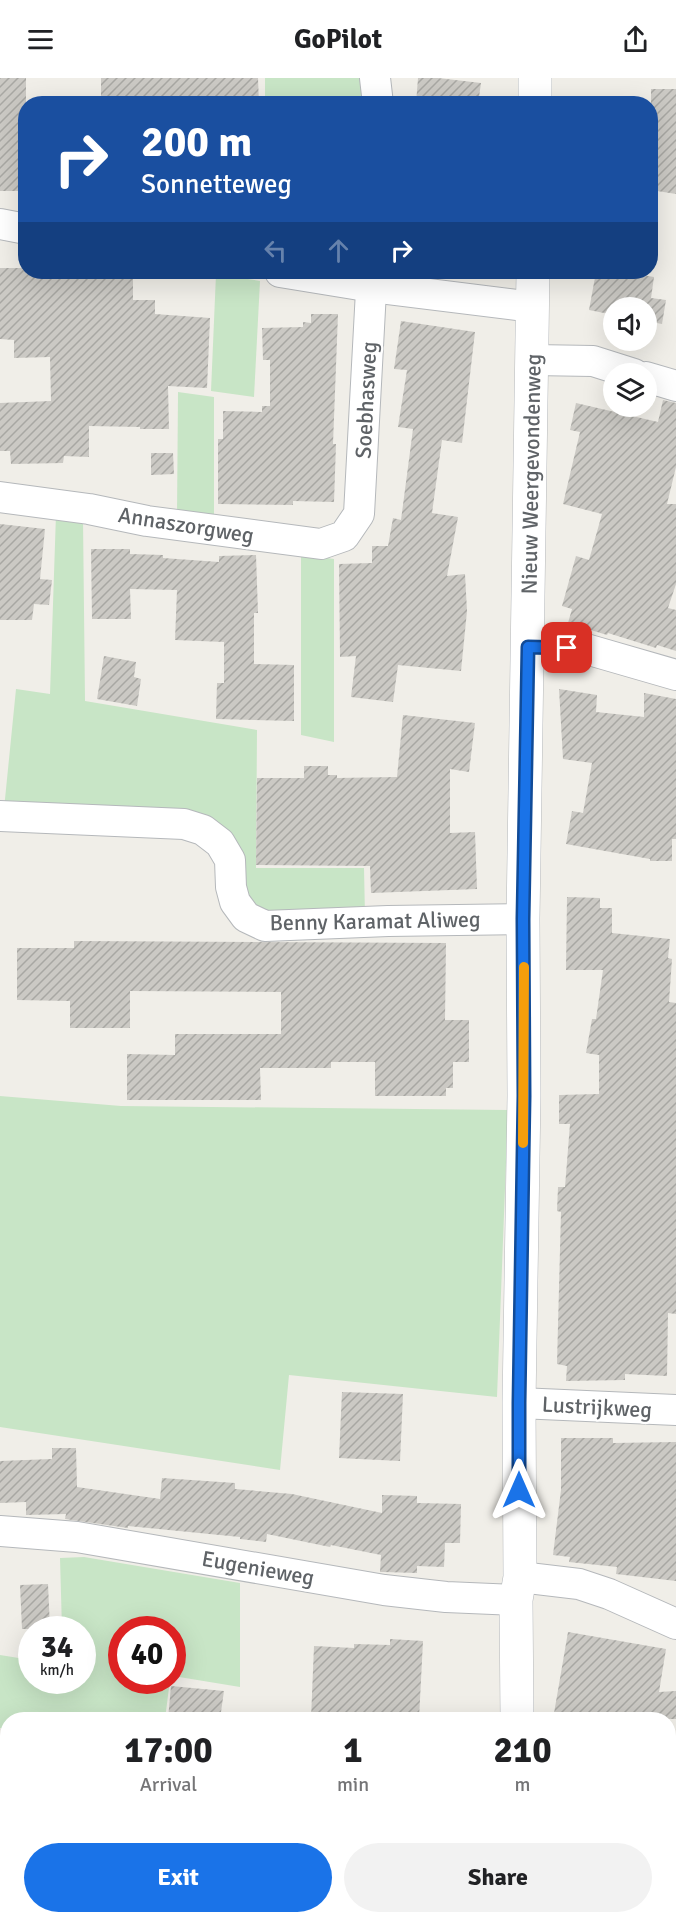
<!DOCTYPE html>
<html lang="en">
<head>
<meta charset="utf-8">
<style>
	:root { --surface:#fff; --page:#f2f2f2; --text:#202124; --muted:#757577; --accent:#1a73e8 }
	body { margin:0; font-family:Signika,sans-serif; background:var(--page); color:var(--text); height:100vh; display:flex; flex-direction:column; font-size:22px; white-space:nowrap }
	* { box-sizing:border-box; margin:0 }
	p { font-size:20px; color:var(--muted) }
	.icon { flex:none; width:33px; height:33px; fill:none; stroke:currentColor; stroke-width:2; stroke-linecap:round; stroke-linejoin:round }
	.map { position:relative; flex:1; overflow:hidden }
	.side { position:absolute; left:0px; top:1634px; width:676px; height:212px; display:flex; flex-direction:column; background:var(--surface); border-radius:24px 24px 0 0; box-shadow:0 6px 24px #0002 }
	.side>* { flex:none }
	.banner { position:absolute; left:18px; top:18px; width:640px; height:183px; border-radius:24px; box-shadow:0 6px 24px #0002; background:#1a4fa0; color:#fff; overflow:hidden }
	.buttons { position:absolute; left:603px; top:219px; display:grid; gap:12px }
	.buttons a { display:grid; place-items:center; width:54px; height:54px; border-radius:50%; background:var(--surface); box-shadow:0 6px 24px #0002; font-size:30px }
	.speed { position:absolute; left:18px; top:1538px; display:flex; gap:12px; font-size:30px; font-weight:700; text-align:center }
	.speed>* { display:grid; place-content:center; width:78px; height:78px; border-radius:50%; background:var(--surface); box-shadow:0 6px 24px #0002; line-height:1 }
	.speed small { font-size:15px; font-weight:400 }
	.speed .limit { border:9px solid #d22; background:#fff; color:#111 }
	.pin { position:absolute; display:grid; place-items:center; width:51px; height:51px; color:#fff; margin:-26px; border-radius:12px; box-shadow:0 3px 9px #0006 }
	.me { position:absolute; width:66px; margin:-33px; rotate:0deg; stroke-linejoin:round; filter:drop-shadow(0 0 4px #0008) }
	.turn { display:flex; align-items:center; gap:21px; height:126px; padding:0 24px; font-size:27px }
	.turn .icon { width:78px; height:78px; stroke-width:2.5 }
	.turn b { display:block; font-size:42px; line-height:51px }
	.lanes { display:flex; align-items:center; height:57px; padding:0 24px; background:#0003; justify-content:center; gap:30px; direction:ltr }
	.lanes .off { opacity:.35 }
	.eta { display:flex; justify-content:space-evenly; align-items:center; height:102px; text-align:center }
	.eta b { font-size:36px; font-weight:700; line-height:42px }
	.cta { display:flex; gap:12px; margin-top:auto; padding:12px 24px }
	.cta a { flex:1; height:69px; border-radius:36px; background:var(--accent); color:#fff; font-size:24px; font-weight:700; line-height:69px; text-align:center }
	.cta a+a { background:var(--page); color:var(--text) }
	header { display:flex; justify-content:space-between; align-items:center; height:78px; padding:0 24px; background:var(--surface); font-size:27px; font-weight:700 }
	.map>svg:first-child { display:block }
	.green { fill:#c8e5c6 }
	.building { fill:url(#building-hatch) }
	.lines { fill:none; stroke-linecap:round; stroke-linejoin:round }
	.minor-casing { stroke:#b5b8bb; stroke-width:32 }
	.tertiary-casing { stroke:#b5b8bb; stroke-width:34 }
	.minor { stroke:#fff; stroke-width:30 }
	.tertiary { stroke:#fff; stroke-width:33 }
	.route-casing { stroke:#114b97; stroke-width:15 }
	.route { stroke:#1a73e8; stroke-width:10 }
	.slow { stroke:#f59e0b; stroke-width:10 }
	.labels { text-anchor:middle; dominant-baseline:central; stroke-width:4.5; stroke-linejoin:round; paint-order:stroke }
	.street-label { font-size:22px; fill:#5f6367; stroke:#fff }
</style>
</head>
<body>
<header><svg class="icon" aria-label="menu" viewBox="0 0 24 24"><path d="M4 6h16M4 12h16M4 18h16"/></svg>GoPilot<svg class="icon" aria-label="share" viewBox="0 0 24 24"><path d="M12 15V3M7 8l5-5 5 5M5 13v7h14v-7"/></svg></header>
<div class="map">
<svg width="676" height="1844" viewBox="0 0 676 1844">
	<defs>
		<pattern id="building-hatch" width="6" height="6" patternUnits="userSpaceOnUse" patternTransform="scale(1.5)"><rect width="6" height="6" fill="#cbc9c4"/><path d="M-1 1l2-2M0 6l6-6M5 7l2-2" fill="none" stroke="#a8a7a3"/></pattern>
	</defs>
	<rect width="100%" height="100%" fill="#f0eee8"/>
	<g class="green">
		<path d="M265,0h101l3,25 -104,1z"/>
		<path d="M216,196l44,7 -6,116 -43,-6z"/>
		<path d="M178,314l36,5v124l-37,-6z"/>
		<path d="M56,436l27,5 2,182 172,29 -1,138h108l1,48 -110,-2 -24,-68 -227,-37 12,-120 34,5z"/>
		<path d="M301,476l33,5v183l-33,-7z"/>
		<path d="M0,1018l121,10 387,4 -11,287 -208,-22 -9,95 -280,-43z"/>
		<path d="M84,1479l156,26v104l-67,-11 -1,-47h-50v51h48l-5,39h-157l-1,10 -7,-1v-73l31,5 1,20h50v-51h-20l-2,-71z"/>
		<path d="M596,1838h50l7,1 -1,5h-57z"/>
	</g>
	<g class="building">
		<rect x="0" y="0" width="26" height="113"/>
		<path d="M101,0h157l1,26h-158z"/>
		<path d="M418,0h20l43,5 -3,21h-62z"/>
		<path d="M651,11h25v105l-25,-4 5,-50h-5z"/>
		<path d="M0,190h26v4h24v2l83,-1v27h22v14l55,4 -3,70 -39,-2 1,43h-29v-2l-51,-1v31l-25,-1 -1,7 -52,1 -1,-13h-10v-48l51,-2 -1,-44 -36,1v-18l-14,-1z"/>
		<path d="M596,194h27l31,5 -3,21 15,2 -4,24 -16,-3v-13h-32v7l-25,-5z"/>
		<path d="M311,236h27l-5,130h3l-2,58 -41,-1v4l-75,-1v-65h5v-28l39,1v-6h8v-46h-7l-1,-32 41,-1v-5l8,1z"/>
		<path d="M401,243l74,11 -13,111 -20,-3 -10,73 26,4 -11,59 18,-2 2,37 -6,60 -63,-6 -5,37 -42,-5 5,-41 -16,1 -1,-93 33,-1v-17h16l5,-28 8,2 12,-91 -15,-2 9,-57 -13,-1z"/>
		<path d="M663,322l13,3v64l-9,37h9v80l-8,24 8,2v41l-19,-6 -1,3 -48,-15 -1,2 -39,-12 4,-14 -10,-3 14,-50 13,4 13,-46 -39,-10 17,-72 -10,-2 6,-27 82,19z"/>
		<path d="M151,375h22l1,21 -23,1z"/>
		<path d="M0,446l45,5 -5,50 12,1 -3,25 -15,-1 -2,16h-32z"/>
		<path d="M91,471h39v5l33,1v3l56,4v-6l37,-1 2,58h-4v51l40,1v56l-78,-2 1,-36h7v-41l-49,-2 2,-50 -47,-1 1,30h-39z"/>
		<path d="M104,578l32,6 -2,15 7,2 -4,27 -40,-7z"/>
		<path d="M559,611l38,6 -1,17 48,5v-24l32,6v140h-4v22h-22v-2l-84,-15 6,-33 11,2 9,-50 -29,-4z"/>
		<path d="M403,637l72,8 -6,49 -19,-3v64l25,-1 2,57 -106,4 -1,-27 -114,-1 1,-87h47v-12h24v9h9v3l60,-1z"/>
		<path d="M567,819l33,1v10h12v25l58,6 -2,19 4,1 -3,43 7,1v311l-8,-1 -1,63 -42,-2v6l-59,1 1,-15 -10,-2 4,-152 -4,-1 1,-24h7l5,-63h-11v-29l40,-1v-39l-13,-2 6,-34h4l7,-49h-37z"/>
		<path d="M74,863l372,2 -1,77h24v42h-16v26h-7v8h-71v-34h-44v6h-71l1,32h-134v-46l48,1v-21h106v-42l-151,-1v37h-60v-27l-53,-1v-52h57z"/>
		<path d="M342,1314l61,2 -3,67 -61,-3z"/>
		<path d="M561,1360h52v5l63,-1v139l-60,-7 1,-7 -48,-5 1,-5 -17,-2 8,-65z"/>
		<path d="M52,1370h24l1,39 83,12 2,-21 73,5v6l57,5 90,19v-18l35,1v7l44,1 -1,39h-15l-1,24 -27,-1v7l-34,-1h-3l1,-17 -50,-10 -1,2 -63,-13 -1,8 -26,-3v-2l-112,-11v2l-63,-9 1,-5 -40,1v-13l-26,1v-42l52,-2z"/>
		<path d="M48,1506l2,45h-28l-2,-44z"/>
		<path d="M568,1554l98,17 -7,43 17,-1v28h-123z"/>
		<path d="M390,1561l33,2 -4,78h-108l3,-73 40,2v-4l36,1z"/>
		<path d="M171,1608l53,5 -4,28h-52z"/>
	</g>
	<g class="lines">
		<defs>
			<g id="minor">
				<path d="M375,0l3,26"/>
				<path d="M0,146l26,5"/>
				<path d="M280,194l92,15 161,20"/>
				<path d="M533,282l60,1 41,13"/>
				<path d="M646,299l30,9"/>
				<path d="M0,419l89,12 58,12 174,23 23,-8 15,-22 13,-242"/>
				<path d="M528,569l58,2 90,26"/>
				<path d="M0,738l184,8 19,6 17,13 10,17 1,27 4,15 11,15 19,9 123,-5 135,-2"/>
				<path d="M519,1325l157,7"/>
				<path d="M0,1453l77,6 307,53 62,7 70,3"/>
				<path d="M520,1499l59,7 30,10 67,30"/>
				<path d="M669,1826l7,2"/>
			</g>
			<g id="tertiary">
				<path d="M535,26v-26"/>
				<path d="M517,1641l-1,-119 4,-23 -1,-174 5,-307 -1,-177 10,-647"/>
				<path d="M517,1844v-6"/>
			</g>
		</defs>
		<use href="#minor" class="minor-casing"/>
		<use href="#tertiary" class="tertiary-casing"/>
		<use href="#minor" class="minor"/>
		<use href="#tertiary" class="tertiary"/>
	</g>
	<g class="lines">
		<defs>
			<path id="route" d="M519,1412v-87l5,-307 -1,-177 5,-272 39,1"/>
		</defs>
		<use href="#route" class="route-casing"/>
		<use href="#route" class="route"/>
		<path class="slow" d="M523,1065l1,-176"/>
	</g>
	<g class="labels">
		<g class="street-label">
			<text transform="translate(366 322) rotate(-87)">Soebhasweg</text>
			<text transform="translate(531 396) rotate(-89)">Nieuw Weergevondenweg</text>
			<text transform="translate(186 447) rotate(9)">Annaszorgweg</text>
			<text transform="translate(375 843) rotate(-1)">Benny Karamat Aliweg</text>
			<text transform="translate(597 1329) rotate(3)">Lustrijkweg</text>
			<text transform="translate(258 1490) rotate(10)">Eugenieweg</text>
		</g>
	</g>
</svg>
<div class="buttons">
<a><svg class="icon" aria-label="sound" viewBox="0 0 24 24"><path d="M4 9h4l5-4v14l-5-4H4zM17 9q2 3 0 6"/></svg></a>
<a><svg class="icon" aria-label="layers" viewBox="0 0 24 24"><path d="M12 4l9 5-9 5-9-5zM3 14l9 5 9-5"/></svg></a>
</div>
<div class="speed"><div>34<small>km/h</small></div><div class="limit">40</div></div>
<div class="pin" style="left:567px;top:570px;background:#d93025"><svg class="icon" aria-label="arrive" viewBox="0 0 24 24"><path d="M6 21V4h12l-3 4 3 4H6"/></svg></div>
<svg class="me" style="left:519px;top:1412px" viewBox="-20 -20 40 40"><path d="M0-17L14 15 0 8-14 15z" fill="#1a73e8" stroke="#fff" stroke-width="4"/></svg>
<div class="banner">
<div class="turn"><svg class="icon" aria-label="right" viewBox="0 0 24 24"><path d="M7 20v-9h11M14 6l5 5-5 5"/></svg><div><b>200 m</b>Sonnetteweg</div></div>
<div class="lanes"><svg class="icon off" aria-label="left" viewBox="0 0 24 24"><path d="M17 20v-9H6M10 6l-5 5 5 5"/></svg><svg class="icon off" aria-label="ahead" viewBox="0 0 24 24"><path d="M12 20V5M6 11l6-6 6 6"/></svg><svg class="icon" aria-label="right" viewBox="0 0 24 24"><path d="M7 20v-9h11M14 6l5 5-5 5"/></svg></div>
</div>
<section class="side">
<div class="eta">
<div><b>17:00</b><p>Arrival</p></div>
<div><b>1</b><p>min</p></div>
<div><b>210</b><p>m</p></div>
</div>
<div class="cta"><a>Exit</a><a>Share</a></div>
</section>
</div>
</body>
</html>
